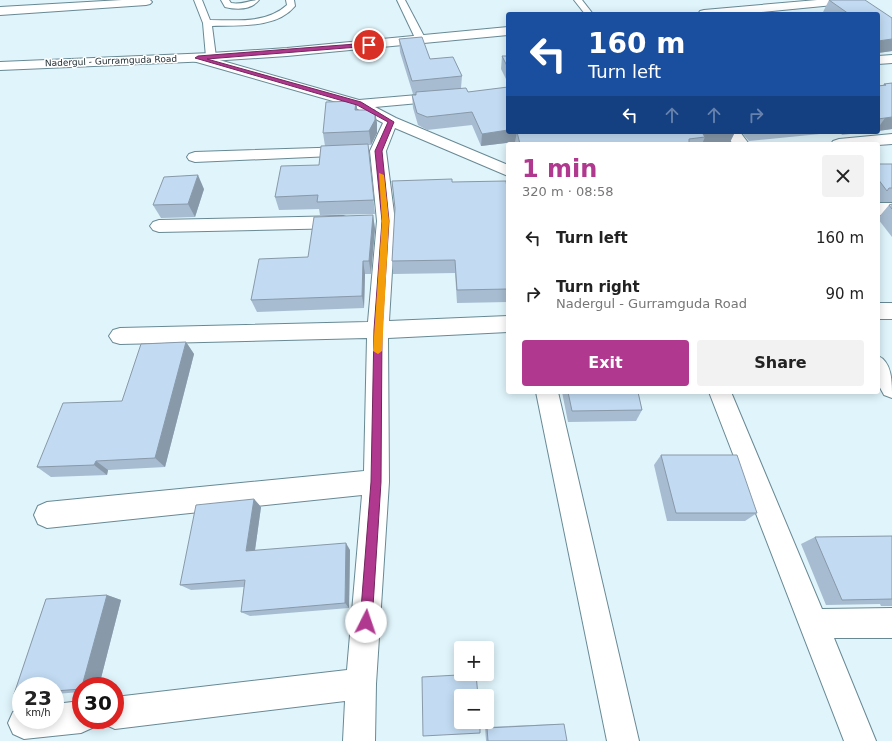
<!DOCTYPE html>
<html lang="en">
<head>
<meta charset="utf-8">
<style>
	:root { --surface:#fff; --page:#f2f2f2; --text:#222; --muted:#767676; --accent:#b0398f }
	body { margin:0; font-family:"DejaVu Sans",sans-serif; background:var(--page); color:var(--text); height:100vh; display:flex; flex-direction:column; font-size:15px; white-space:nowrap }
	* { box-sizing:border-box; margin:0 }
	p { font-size:13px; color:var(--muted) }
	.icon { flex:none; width:22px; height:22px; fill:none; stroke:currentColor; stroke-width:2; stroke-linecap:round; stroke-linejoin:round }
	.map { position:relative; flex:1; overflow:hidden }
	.panel { position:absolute; left:506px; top:142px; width:374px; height:252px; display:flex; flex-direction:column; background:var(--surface); border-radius:4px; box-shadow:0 2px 10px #0003 }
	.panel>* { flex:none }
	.banner { position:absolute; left:506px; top:12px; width:374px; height:122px; border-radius:4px; box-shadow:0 2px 10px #0003; background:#1a4fa0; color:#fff; overflow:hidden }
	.tools { position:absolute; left:454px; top:641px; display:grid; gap:8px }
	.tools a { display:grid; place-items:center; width:40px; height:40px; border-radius:4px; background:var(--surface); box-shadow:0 2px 10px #0003; font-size:20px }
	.speed { position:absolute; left:12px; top:677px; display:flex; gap:8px; font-size:20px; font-weight:700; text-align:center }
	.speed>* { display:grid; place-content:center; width:52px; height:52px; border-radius:50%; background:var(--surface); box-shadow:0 2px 10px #0003; line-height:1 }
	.speed small { font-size:10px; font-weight:400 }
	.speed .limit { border:6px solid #d22; background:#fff; color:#111 }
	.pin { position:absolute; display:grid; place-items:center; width:34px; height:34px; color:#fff; margin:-17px; border:2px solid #fff; border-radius:50%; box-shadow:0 1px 4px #0007 }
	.me { position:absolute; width:44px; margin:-22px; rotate:4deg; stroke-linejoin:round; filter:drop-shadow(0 0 3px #0008) }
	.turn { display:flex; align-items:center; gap:14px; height:84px; padding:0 16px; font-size:18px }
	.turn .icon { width:52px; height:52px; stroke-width:2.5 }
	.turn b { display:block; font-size:28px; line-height:34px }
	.lanes { display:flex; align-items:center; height:38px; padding:0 16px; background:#0003; justify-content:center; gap:20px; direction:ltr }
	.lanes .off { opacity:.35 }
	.round { display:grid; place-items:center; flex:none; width:42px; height:42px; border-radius:4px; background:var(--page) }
	.headline { display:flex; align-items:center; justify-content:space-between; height:68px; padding:0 16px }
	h1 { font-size:24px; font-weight:700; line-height:30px; color:var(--accent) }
	.button { display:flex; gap:8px; margin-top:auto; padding:8px 16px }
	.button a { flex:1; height:46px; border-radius:4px; background:var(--accent); color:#fff; font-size:16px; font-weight:700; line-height:46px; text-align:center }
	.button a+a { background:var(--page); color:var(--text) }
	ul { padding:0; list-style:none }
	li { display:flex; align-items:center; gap:12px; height:56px; padding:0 16px }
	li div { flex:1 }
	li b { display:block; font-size:15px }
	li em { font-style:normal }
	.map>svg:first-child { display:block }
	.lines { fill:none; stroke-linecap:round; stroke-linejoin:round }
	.lane-casing { stroke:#688994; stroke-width:2 }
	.street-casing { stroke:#688994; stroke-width:2 }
	.secondary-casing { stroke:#688994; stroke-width:2 }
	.lane { fill:#fff; fill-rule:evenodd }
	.street { fill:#fff; fill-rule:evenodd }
	.secondary { fill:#fff; fill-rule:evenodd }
	.wall { fill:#a7bcd0 }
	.shaded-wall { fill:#8899a9 }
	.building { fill:#c2dbf2; stroke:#8899a9 }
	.route { fill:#b0398f; stroke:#72255d }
	.slow { fill:#f59e0b }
	.labels { text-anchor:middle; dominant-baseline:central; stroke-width:3; stroke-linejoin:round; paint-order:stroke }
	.far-street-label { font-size:9px; fill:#223035; stroke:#fff }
</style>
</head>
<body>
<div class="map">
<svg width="892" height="741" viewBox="0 0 892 741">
	<rect width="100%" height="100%" fill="#dff4fb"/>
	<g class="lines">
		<defs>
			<g id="lane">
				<path d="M194,0h8l8,20c26,0 56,4 77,-15l-1,-5h8l1,6c-19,23 -56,19 -83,20l4,31 -5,3 -5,-3 -3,-34z"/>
				<path d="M221,0h8l2,3c11,2 18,-3 28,-3 -8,10 -22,10 -34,7z"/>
				<path d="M397,0h8l21,40 -2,2h-6l-2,-2z"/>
				<path d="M574,0h8l11,14h-8z"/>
			</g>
			<g id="street">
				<path d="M122,0h28l2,2 -2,2 -4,1 -146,10v-8z"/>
				<path d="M198,54l161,46 82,-7 5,1 2,3 -2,3 -5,1 -66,6 21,11 112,47v11l-113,-48 -9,23 9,70 -6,100 119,-5v16l-120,6 1,144 -13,202 -1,57h-32l2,-40 -230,28 -11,-5 -2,-4h13v-23l232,-27 15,-175 -315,33 -9,-4 -4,-9 4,-9 9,-4 317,-31 3,-133 -247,6 -7,-2 -4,-6 4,-6 7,-2 248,-6 9,-101 -7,-70 13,-28 -29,-16 -161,-46 -2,-3 2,-3z"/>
				<path d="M892,55v8l-14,1v-8z"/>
				<path d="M724,132h16l9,12h-16z"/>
				<path d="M892,134v10l-14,1 -47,-1 2,-3 6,-2z"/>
				<path d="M349,147l6,2 2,3 -2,3 -160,7 -6,-2 -2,-3 2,-3 6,-2z"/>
				<rect x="878" y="203" width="14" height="12"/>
				<path d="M343,216l6,2 3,4 -3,4 -6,2 -184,4 -6,-2 -3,-4 3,-4 6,-2z"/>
				<rect x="878" y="303" width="14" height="16"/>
				<path d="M878,356c14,6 14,25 14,42l-8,-3 -6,-11z"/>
				<path d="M536,392h22l81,349h-32z"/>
				<path d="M709,392h22l91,217 70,-1v30h-58l42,103h-32z"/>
				<path d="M81,701v19h15l-4,8 -11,5 -57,6 -11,-5 -5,-11 5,-11 8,-4v12h34v-16z"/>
			</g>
			<g id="secondary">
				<path d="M817,0h43l-2,2 -4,1 -112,11h-44l2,-3 4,-1z"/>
				<path d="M508,27v8l-221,21 -76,5 -211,9v-8l211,-9 76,-5z"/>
			</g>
		</defs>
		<use href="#lane" class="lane-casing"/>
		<use href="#street" class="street-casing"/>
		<use href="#secondary" class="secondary-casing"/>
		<use href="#lane" class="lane"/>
		<use href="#street" class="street"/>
		<use href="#secondary" class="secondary"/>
	</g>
	<g class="wall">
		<path d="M829,0l63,18v33l-14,2v-39h-53l-2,-2z"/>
		<path d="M399,39l31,20 32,17 -1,12 7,4 40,40h227l-5,10 -14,2h-200l-1,-2 -34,4 -9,-21 -45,5 -9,-5 -5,-17 -1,-13h4v-1h-3l-13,-42z"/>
		<path d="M502,56h6v27l-7,-14z"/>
		<path d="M892,83v46l-14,2v-45l5,-1 1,-1z"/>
		<path d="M356,101l1,9 20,13v10l-6,12h-3l7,69 -55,1 -1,-6 -40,1 -4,-13 44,-32 6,-19 -2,-13z"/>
		<path d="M741,132h126l-25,3 -2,-3 -91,9z"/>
		<rect x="878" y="164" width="14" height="38"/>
		<path d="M392,181l60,1 56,13v107l-51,1 -2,-30 -62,1 -1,-13 3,-51z"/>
		<path d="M204,189l-9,28 -34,1 -8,-13z"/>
		<path d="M892,204v33l-14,-18v-1l11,-13z"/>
		<path d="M373,215l2,14 -4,45h-6l-1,34 -107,4 -6,-12 57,-43z"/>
		<path d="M186,342l8,12 -29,113 -57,3 -1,5 -56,2 -14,-10 85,-66z"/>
		<path d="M562,392h76l4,18 -6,11 -68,1z"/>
		<path d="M661,455l96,58 -12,8h-78l-13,-56z"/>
		<path d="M254,499l7,8 -6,43h95l-1,58 -99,8 -9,-4 3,-25 -53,3 -11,-5z"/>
		<path d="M892,536v70h-11l-1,-2 -54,1 -25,-61 14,-7z"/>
		<path d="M107,595l14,5 -22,86h-18v6l-26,2v-8h-34v9l-7,-1 32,-95z"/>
		<path d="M559,724l8,17h-81l-1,-14z"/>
	</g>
	<g class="shaded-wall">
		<path d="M892,39v12l-14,2v-12z"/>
		<path d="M356,101l2,13 -3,-4z"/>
		<path d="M375,110l2,13v10l-6,12 -2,-14z"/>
		<path d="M892,117v12l-14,2v-3l7,-10z"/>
		<path d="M508,130v2h9l-2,10 -34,4 1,-12z"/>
		<path d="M716,132h19l-5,10 -14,2h-14l3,-7 -2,-3z"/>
		<path d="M198,175l6,14 -9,28 -7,-13z"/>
		<path d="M373,215l2,14 -4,45 -2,-13z"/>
		<path d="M363,261l2,13 -1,34 -2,-12z"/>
		<path d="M186,342l8,12 -29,113 -10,-9z"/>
		<path d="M96,461l12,9 -1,5 -13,-10z"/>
		<path d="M254,499l7,8 -7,50 -8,-6z"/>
		<path d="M346,543l4,7 -1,58 -4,-5z"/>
		<path d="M107,595l14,5 -22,86h-17z"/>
	</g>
	<g class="building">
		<path d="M829,0h36l27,18v21l-14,2v-27h-29z"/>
		<path d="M422,37l8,22 23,-2 9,19 -50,5 -13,-42z"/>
		<path d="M502,56h6v12z"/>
		<path d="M892,83v34l-14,2v-33l8,-1 -2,-1z"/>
		<path d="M508,87v43l-26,4 -10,-22 -45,5 -10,-4 -5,-18h4v-3l50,-4 2,4z"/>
		<path d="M356,101l-1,9h20v10l-6,11 -46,2 3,-31z"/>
		<path d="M517,132h199l-13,2 2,3 -16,2v5h-169z"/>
		<path d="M368,144l6,56 -57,2 1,-7 -43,2 6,-31 38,-1 2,-19z"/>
		<path d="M878,164h14v24h-3l-2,3 -9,-12z"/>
		<path d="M198,175l-10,29 -35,1 11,-28z"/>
		<path d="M452,179v3l54,-1 2,14v94l-51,1 -2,-30 -63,1 3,-53 -3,-27z"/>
		<path d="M892,204v5l-3,-4z"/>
		<path d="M373,215l-4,46h-6l-1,35 -111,4 8,-41 49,-2 6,-40z"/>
		<path d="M186,342l-31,116 -59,3 -2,4 -57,2 26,-64 59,-2 19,-57z"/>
		<path d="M568,392h70l4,18 -70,1z"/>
		<path d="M661,455h76l20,58h-81z"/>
		<path d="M254,499l-8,52 100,-8 -1,60 -104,9 4,-32 -65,5 16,-80z"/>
		<path d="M892,536v63l-50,1 -27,-63z"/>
		<path d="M107,595l-25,91h-1v3l-26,2v-5h-34v8h-7l32,-95z"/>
		<path d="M476,674l2,22h-17v26h19v11l-57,3 -1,-59z"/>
		<path d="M564,724l3,17h-79l-1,-13z"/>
	</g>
	<path class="route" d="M369,43h2v3l-164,13 154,43 33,20 -12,29 7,70 -7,109 -1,152 -9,140 -2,4 -4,2 -4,-2 -2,-4 11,-140 3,-152 8,-109 -7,-70 13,-29 -31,-17 -162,-47 3,-2z"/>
	<path class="slow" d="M379,173l5,2 5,46 -7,130 -4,3 -5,-3 9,-130z"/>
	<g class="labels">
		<g class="far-street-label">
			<text transform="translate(111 61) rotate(-2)">Nadergul - Gurramguda Road</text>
		</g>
	</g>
</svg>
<div class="tools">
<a>+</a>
<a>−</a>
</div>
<div class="speed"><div>23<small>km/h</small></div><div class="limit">30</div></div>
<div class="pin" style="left:369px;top:45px;background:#d93025"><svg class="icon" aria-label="arrive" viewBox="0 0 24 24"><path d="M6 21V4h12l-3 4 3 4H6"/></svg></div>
<svg class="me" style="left:366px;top:622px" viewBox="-20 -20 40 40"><circle r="19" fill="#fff"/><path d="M0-13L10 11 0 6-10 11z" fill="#b0398f"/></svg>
<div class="banner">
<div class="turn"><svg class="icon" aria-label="left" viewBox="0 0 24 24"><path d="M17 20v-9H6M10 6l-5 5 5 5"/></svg><div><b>160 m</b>Turn left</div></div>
<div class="lanes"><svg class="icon" aria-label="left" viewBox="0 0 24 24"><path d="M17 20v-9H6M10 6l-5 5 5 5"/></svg><svg class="icon off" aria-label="ahead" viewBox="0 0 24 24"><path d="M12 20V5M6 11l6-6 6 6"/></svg><svg class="icon off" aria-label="ahead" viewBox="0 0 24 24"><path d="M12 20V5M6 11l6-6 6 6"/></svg><svg class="icon off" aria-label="right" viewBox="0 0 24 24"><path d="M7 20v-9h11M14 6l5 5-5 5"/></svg></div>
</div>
<section class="panel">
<div class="headline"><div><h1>1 min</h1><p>320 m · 08:58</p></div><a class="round"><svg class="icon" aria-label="close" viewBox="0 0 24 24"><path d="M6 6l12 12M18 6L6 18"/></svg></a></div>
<ul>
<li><svg class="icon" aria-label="left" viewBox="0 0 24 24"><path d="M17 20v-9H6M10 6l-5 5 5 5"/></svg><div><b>Turn left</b></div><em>160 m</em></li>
<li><svg class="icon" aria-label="right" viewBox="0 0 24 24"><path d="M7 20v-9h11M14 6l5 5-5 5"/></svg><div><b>Turn right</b><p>Nadergul - Gurramguda Road</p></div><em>90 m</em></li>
</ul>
<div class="button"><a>Exit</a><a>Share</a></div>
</section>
</div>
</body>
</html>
